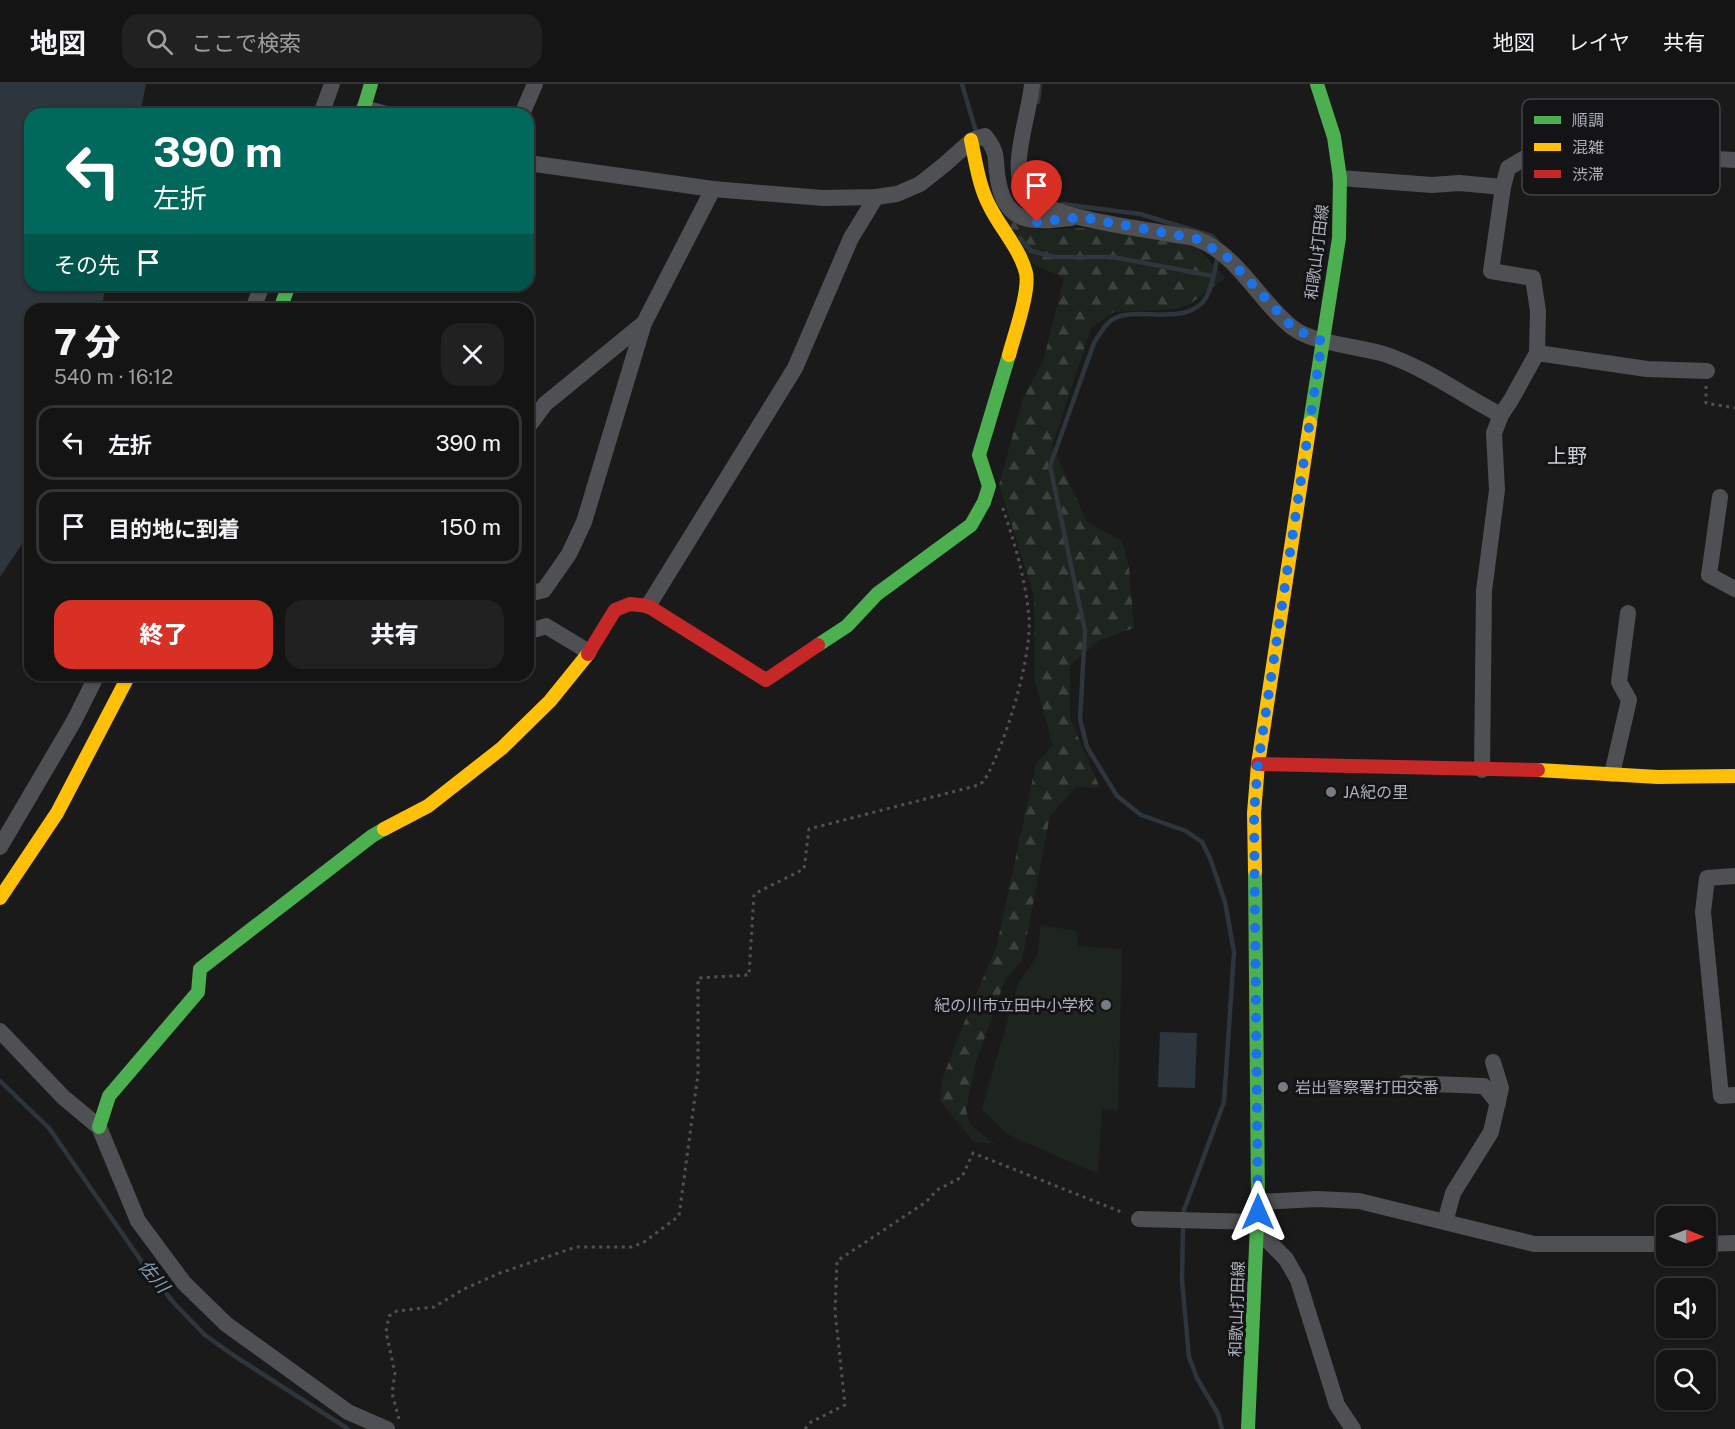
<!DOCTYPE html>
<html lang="ja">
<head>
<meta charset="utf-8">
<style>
	:root { --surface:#141414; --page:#212122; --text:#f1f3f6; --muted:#9d9ea0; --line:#333334; --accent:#d93025 }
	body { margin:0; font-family:"Public Sans","Noto Sans JP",sans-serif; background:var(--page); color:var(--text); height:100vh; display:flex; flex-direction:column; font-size:22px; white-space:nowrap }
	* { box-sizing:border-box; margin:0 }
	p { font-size:20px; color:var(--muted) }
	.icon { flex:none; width:33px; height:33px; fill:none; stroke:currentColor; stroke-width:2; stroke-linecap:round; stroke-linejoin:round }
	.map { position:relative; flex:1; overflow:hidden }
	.details { position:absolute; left:24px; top:219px; width:510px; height:378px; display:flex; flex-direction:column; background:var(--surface); border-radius:18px; box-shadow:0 2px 4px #0004,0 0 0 2px var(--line) }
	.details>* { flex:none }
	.banner { position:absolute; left:24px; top:24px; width:510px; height:183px; border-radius:18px; box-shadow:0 2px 4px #0004,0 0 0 2px var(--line); background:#00695c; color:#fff; overflow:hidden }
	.needle { width:39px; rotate:91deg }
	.buttons { position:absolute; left:1656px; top:1122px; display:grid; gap:12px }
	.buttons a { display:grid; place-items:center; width:60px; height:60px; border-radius:12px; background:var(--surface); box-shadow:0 2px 4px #0004,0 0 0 2px var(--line); font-size:30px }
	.pin { position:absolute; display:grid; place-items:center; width:51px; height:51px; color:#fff; margin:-62px -26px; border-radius:50% 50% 50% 0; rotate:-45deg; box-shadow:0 0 6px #0007 }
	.pin .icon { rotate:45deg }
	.me { position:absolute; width:66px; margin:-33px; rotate:0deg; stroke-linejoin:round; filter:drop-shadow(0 0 4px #0008) }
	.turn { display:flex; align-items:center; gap:21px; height:126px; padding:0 30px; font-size:27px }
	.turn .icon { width:78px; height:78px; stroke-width:2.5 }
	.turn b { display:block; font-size:42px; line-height:51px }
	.then { display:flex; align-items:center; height:57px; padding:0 30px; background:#0003; gap:12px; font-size:22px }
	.round { display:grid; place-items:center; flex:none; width:63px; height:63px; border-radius:18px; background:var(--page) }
	.head { display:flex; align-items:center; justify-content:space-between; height:102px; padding:0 30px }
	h1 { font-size:36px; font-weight:800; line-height:45px }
	.button { display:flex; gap:12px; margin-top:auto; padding:12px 30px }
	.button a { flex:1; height:69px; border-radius:18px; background:var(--accent); color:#fff; font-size:24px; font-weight:800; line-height:69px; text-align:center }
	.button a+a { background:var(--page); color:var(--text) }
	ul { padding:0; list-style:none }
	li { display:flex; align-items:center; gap:18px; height:75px; margin:0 12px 9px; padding:0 18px; border:3px solid var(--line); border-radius:18px }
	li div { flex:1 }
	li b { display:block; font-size:22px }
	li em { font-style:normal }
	header { display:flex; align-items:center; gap:36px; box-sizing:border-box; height:84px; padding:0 30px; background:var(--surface); border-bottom:2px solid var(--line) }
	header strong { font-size:28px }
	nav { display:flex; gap:33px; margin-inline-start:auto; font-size:21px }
	.search { width:420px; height:54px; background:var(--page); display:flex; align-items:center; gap:15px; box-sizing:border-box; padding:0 21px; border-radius:18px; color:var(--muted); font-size:22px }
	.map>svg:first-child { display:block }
	.green { fill:#1e251f }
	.forest { fill:url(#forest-firs) }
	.water { fill:#2d353d }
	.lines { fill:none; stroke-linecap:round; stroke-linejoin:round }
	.stream { stroke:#2d353d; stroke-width:4.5 }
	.path { stroke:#505155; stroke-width:3; stroke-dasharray:3 4.5; stroke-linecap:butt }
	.street { stroke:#4e5054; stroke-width:16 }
	.fast { stroke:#4caf50; stroke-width:14 }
	.slow { stroke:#ffc107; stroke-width:14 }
	.jam { stroke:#c62828; stroke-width:14 }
	.route { stroke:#1a73e8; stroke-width:10; stroke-dasharray:0 18 }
	.poi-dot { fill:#797c83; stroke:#141417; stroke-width:2 }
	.labels { text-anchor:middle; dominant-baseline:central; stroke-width:6; stroke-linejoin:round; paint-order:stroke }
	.street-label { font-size:16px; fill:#acb0bb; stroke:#141417 }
	.poi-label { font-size:16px; fill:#acb0bb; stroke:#141417; text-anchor:start }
	.water-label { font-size:18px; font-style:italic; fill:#839db6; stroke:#141417 }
	.quarter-label { font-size:20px; fill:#cdcfd7; stroke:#141417 }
	.key { fill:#141417; stroke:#424348; stroke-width:1.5 }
	.key-label { font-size:16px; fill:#acb0bb }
</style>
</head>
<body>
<header>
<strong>地図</strong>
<div class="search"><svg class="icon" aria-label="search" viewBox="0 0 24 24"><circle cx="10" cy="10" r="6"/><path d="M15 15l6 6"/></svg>ここで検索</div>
<nav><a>地図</a><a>レイヤ</a><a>共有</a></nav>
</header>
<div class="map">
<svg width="1735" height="1345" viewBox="0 0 1735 1345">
	<defs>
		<pattern id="forest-firs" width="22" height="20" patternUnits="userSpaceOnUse" patternTransform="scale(1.5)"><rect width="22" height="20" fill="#1e251f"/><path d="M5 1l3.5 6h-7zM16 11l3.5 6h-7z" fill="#3c423e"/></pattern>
	</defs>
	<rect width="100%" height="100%" fill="#1a1a1b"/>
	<path class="green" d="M1041,841l35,6 2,15 44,3 -4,161 -16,-1 -4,65 -91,-40 -25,-25 36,-125 19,-28z"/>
	<path class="forest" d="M1000,132l41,14 40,-2 57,5 57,12 30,33 -35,26 -15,5 -61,3 -23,16 -39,118 35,76 35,19 7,27 5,60 -34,12 -30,25v53l30,70 -24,-1 -26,29 -28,144 -17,20 -29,82 -10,48 4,15 24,19 -21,-3 -33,-41 2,-19 14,-39 40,-94 40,-184 17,-19 -18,-63 -1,-87 -35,-110 24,-87 20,-36 21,-84 -33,-15z"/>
	<g class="water">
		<path d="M0,0h146l-6,30h-110v171h76l-5,24h-71v223l-30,45z"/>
		<path d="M1160,948l37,1 -2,55 -37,-1z"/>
	</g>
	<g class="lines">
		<g class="stream">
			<path d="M962,0l15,51"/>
			<path d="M1038,18l2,-18"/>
			<path d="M1062,120l78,10 72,22 6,6"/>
			<path d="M1020,154l11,13 23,6h59l100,19"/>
			<path d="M0,997l49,47 95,137 29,37 32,33 25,18 118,76"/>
			<path d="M1183,1132l1,-6 40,-108 10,-150 -9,-50 -15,-44 -8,-16 -16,-11 -45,-16 -24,-19 -30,-49 -7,-28 5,-88 -35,-165 44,-123c5,-8 11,-20 21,-25 25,-12 75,10 92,-22 6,-12 8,-28 11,-41"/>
			<path d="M1183,1140l-1,56 7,77 8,21 21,36 4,15"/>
		</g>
		<g class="path">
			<path d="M1706,302v17l29,5"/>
			<path d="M399,1335l-7,-26 3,-20 -9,-41 3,-16 8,-5 37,-4 30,-18 36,-16 76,-26h56l12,-5 35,-26 19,-142v-96l51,-3 5,-81 50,-25 5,-40 170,-44 5,-4c21,-35 48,-124 45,-163 -3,-37 -15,-78 -27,-112"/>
			<path d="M805,1345l6,-7 34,-17 -10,-94 2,-50 89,-59 11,-12 25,-13 11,-24 151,60"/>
		</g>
		<g class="street">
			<path d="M1032,0c-2,28 -23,83 -8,107 17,26 114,37 146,43 8,2 19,2 27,5 42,16 62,63 96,89 21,16 66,18 91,26 42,14 78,41 117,61"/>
			<path d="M364,24l22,6"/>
			<path d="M321,30l11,-30"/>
			<path d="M522,30l13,-30"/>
			<path d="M528,79l185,26 110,9 53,-1 21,-3 23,-10 24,-19 28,-25 13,-4c15,19 9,23 13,44 8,46 36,42 73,38"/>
			<path d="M1340,94l92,7 27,-2 44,4"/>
			<path d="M253,225l9,-24"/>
			<path d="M1537,269l1,-42 -5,-33 -42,-7 12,-84 5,-19 22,-13 22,-5 183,10"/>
			<path d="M528,343l17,-23 99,-81"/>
			<path d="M1720,413l-11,78 26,14"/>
			<path d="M528,510l16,-4 25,-36 15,-32 60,-199 69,-134"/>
			<path d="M648,522l147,-238 56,-130 25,-41"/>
			<path d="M528,548l18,-6 43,26"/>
			<path d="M1482,686l2,-179 13,-101 -3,-57 7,-18 10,-15 26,-47 110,16 60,2"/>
			<path d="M1612,690l17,-74 -10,-18 9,-69"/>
			<path d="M0,763l74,-126 23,-46"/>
			<path d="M1735,792l-28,2 -4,34 18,184 14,-1"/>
			<path d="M0,947l63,66 36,30 39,94 46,62 42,41 122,88 39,17"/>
			<path d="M1405,999l79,3 14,17"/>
			<path d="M1258,1118l59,-3 42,2 175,43h132"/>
			<path d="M1139,1135l118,3"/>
			<path d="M1445,1138l8,-29 38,-61 10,-44 -8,-26"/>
			<path d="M1257,1146l29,29 12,21 39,125 16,24"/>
			<path d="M1706,1160l29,-1"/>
		</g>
		<g class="fast">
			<path d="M362,30l9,-30"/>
			<path d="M280,225l9,-24"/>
			<path d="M1310,339l29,-185 1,-60 -6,-41 -17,-53"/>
			<path d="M818,561l29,-19 30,-32 94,-69 13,-23 5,-16 -10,-31 30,-100"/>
			<path d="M99,1043l10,-31 89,-104 2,-23 172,-133 12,-7"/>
			<path d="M1248,1345l10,-227 -3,-331"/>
		</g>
		<g class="slow">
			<path d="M971,56c5,23 8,47 19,67 11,22 30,42 36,66 4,18 -12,63 -17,82"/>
			<path d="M1538,686l120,7 77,-1"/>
			<path d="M384,745l44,-23 74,-58 48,-47 38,-47"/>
			<path d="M1255,787l-1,-58 4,-49 52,-341"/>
			<path d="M0,814l57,-85 72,-138"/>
		</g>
		<g class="jam">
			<path d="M588,570l27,-44 15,-6 18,2 118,74 52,-35"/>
			<path d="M1258,680l280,6"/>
		</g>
	</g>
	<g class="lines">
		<path class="route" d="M1037,138l44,-5 116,22 30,18 67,72 28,12 -64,423 -4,49 4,399"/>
	</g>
	<g class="poi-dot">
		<circle cx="1331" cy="708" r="6"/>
		<circle cx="1106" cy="921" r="6"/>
		<circle cx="1283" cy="1003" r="6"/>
	</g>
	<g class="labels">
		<g class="street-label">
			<text transform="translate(1317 168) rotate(-83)">和歌山打田線</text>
			<text transform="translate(1237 1225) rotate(-88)">和歌山打田線</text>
		</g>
		<g class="poi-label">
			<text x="1343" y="708">JA紀の里</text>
			<text x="1094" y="921" text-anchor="end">紀の川市立田中小学校</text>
			<text x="1295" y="1003">岩出警察署打田交番</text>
		</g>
		<g class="water-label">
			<text transform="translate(154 1192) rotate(50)">佐川</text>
		</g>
		<g class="quarter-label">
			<text x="1567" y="372">上野</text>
		</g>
	</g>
	<rect x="1522" y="15" width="198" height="96" rx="9" class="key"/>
	<rect x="1534" y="32" width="27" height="8" fill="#4caf50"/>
	<rect x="1534" y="59" width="27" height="8" fill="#ffc107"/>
	<rect x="1534" y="86" width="27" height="8" fill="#c62828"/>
	<g class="key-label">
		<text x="1572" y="42">順調</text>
		<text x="1572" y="69">混雑</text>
		<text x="1572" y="96">渋滞</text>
	</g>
</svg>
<div class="buttons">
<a><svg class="needle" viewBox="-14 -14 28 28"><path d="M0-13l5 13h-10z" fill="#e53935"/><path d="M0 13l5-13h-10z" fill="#9d9ea0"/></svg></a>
<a><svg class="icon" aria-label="sound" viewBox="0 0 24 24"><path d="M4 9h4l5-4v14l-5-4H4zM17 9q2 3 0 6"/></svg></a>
<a><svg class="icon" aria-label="search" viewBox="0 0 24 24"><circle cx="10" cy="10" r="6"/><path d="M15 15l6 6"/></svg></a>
</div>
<div class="pin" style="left:1037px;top:138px;background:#d93025"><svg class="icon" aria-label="arrive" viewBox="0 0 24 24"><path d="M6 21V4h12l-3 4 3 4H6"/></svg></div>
<svg class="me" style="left:1258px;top:1128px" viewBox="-20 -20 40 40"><path d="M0-17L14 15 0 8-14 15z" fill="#1a73e8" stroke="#fff" stroke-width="4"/></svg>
<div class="banner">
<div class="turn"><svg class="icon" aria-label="left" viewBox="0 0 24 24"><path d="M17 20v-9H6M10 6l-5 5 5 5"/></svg><div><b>390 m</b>左折</div></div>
<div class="then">その先<svg class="icon" aria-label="arrive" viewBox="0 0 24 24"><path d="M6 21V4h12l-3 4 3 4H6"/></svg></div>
</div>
<section class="details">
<div class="head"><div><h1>7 分</h1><p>540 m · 16:12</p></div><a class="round"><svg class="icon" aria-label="close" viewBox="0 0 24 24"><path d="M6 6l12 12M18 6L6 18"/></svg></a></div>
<ul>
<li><svg class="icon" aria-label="left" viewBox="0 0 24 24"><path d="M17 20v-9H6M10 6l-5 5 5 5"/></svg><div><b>左折</b></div><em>390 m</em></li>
<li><svg class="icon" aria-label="arrive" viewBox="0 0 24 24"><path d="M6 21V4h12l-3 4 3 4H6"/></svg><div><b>目的地に到着</b></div><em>150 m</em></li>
</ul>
<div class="button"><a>終了</a><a>共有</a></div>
</section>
</div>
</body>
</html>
